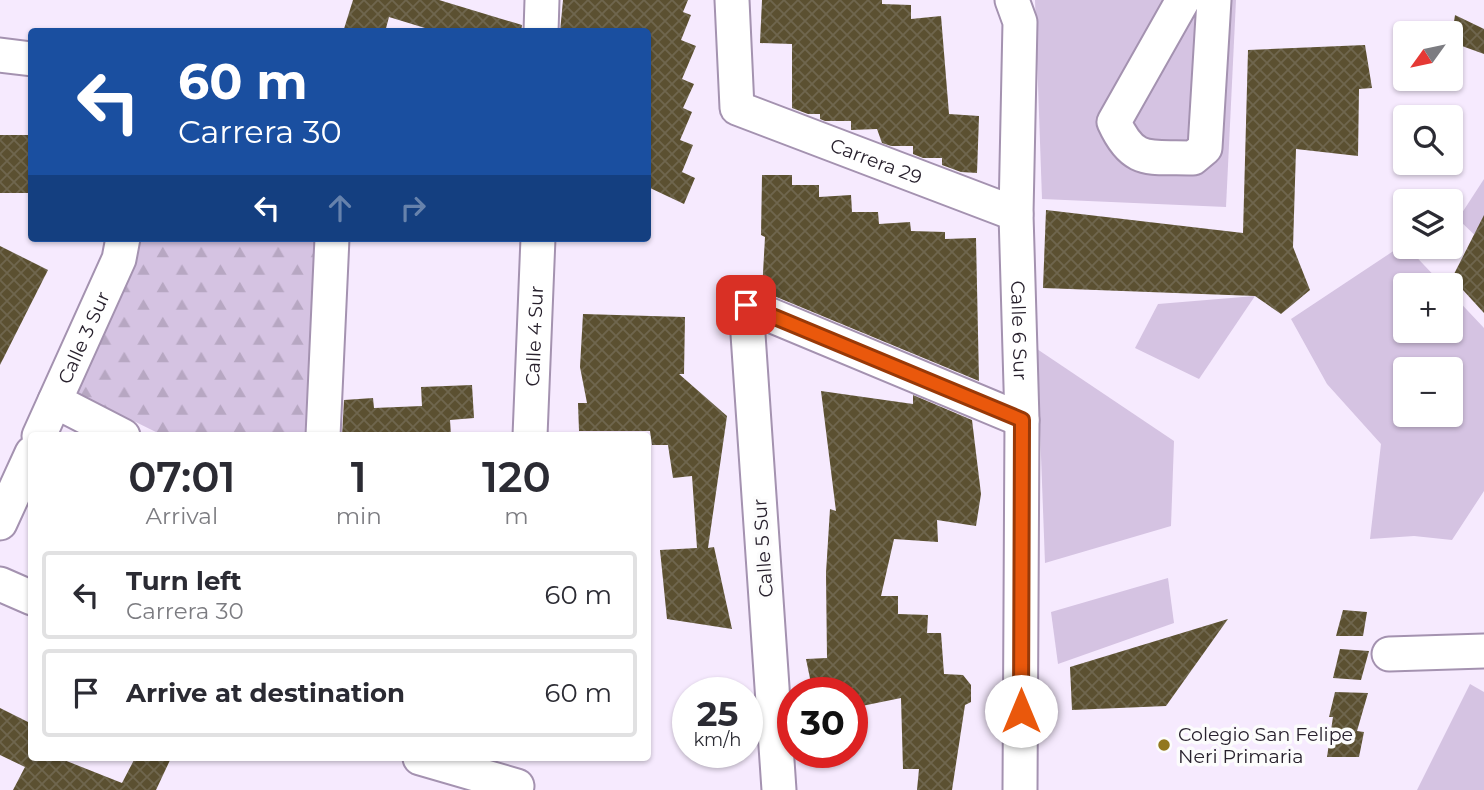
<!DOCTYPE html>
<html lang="en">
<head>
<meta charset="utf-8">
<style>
	:root { --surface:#fff; --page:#f2f2f3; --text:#2b2b33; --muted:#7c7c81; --line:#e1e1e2 }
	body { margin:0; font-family:Montserrat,sans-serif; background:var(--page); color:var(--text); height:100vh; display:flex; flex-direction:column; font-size:26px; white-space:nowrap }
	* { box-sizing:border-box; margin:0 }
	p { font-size:23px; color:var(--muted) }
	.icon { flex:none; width:38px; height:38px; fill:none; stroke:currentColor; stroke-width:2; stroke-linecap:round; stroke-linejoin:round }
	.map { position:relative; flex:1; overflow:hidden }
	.drawer { position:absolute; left:28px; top:432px; width:623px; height:329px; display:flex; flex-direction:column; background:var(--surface); border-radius:7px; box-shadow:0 2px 5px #0004 }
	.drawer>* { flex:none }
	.guide { position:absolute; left:28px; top:28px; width:623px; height:214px; border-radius:7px; box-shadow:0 2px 5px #0004; background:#1a4fa0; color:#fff; overflow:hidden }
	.needle { width:46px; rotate:237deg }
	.buttons { position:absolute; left:1393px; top:21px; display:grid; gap:14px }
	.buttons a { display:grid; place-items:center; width:70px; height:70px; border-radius:7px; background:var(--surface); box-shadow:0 2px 5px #0004; font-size:35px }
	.speed { position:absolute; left:672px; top:677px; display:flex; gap:14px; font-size:35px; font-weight:700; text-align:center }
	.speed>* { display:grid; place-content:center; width:91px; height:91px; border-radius:50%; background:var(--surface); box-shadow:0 2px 5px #0004; line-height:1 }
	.speed small { font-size:18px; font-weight:400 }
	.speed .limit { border:10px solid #d22; background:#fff; color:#111 }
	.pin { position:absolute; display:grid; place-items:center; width:60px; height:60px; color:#fff; margin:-30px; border-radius:14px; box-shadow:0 4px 10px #0006 }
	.me { position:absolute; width:77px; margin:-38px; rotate:0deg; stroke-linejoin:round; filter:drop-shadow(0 0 5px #0008) }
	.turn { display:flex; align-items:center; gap:24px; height:147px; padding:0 35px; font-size:32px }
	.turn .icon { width:91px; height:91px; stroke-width:2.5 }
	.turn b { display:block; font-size:49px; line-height:60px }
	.lanes { display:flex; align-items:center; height:66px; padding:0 35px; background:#0003; justify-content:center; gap:35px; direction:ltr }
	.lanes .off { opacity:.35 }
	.eta { display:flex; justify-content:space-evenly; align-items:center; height:119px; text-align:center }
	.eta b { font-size:42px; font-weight:600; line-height:49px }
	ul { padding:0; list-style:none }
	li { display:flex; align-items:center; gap:21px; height:88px; margin:0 14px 10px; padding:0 21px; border:4px solid var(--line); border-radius:7px }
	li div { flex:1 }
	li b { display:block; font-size:26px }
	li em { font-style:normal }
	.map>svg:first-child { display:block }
	.forest { fill:url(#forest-firs) }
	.park { fill:#d5c3e2; fill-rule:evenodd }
	.building { fill:url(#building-cross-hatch) }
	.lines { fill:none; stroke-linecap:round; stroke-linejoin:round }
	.minor-casing { stroke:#a492b0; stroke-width:37 }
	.minor { stroke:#fff; stroke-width:33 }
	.route-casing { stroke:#983908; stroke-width:18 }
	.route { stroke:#ea580c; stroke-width:12 }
	.poi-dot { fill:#92771e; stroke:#fcfcfc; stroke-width:2.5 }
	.labels { text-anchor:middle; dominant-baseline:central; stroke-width:7; stroke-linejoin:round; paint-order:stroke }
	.street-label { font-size:19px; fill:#28212d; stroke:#fcfcfc }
	.poi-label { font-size:19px; fill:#28212d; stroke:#fcfcfc; text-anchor:start }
</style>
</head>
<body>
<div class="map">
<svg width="1484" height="790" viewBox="0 0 1484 790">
	<defs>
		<pattern id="forest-firs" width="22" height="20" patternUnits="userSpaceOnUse" patternTransform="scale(1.75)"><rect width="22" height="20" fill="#d5c3e2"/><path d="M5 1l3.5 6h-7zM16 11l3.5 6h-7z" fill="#b7a7c2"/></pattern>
		<pattern id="building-cross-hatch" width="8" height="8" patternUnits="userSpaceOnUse" patternTransform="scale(1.75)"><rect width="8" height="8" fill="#5b5031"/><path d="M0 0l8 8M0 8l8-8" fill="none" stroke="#6f664e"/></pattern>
	</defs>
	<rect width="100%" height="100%" fill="#f6eafe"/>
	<path class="forest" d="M138,238h187l-11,198h-150l-89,-44z"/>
	<g class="park">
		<path d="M1035,0h201l-10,207 -184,-8z"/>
		<path d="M1484,179v65l-26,-25z"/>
		<path d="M1404,244l39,41h-38v46h46v-38l33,35v163l-32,49 -38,-4 -44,3 11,-95 -54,-60 -36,-65zM1451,369v46h-46v-46z"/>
		<path d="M1255,296l-56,83 -64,-31 23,-44z"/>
		<path d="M1037,349l137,92 -3,85 -126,37z"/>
		<path d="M1168,578l6,45 -116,41 -7,-52z"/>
		<path d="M1470,684l14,8v98h-67z"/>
	</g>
	<g class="building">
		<path d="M353,0h86l83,25 -1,7h-83l-49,-15 -4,15h-42z"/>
		<path d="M563,0h125l-5,12 8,3 -10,25 15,6 -14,33 12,5 -11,24 9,4 -12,28 13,5 -11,27 13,6 -11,26 -36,-17v-155h-88z"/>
		<path d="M762,0h120v4l29,1v14l30,-3 8,98 30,2 -2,57 -16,-1 -19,-7v-7h-19l-10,-4v-8h-22l-9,-3 -5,-14 -26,1v-9h-26l-5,-2v-5h-12l-16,-6v-64l-32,-1z"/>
		<path d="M1455,15l29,14v25l-33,-12z"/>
		<path d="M1365,45l7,43 -13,1 -1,67 -62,-7 -3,98 17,43 -29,24 -26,-18 -212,-8 3,-78 197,23 5,-183z"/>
		<rect x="0" y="135" width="32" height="58"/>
		<path d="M762,175h30v10h27v12l32,-2 1,17h26l1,12 31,-2 1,9 34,1v7l31,-1 3,143 -217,-90 3,-54 -4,-2z"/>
		<path d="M1484,215v98l-32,-35z"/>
		<path d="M0,246l48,24 -48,95z"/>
		<path d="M583,314l102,3 -1,57h-5l48,42 -19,132 6,-1 18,82 -65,-10 -7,-69 37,-2 -5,-72 -19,2 -5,-33h-16l-2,-14h-71l-1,-28h9l-7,-36z"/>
		<path d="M472,385l2,33 -24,2 1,16h-109l2,-36 29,-2 1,10 48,-2 -1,-19z"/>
		<path d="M821,391l92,13v-9l59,25 9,74 -5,32 -39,-6 1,22 -44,-3 -13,57h17v18l30,1 -1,18h14l3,41 19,1 8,10v17l-6,3 -13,85h-35l2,-21h-16l-2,-71 -49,10v-15h-39l-7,-34 21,-1 -1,-85 4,-64 6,2z"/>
		<path d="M1343,610l24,2 -4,24h-27z"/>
		<path d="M1228,619l-62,87 -94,4 -2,-43z"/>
		<path d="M1340,649l29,2 -8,29 -28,-2z"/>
		<path d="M1335,692l33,1 -11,38 7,1 -5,25h-32l6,-40h-4z"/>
		<path d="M0,708l32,16v34h27l63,25 13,-25h36l-15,32h-143l12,-23 -25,-12z"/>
	</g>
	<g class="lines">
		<defs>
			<g id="minor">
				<path id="s1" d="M732,0l5,108 279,106"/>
				<path id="s2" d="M1012,0l8,22 -4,192 6,206 -2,370"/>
				<path d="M1183,0l-69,122c20,44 36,34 79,36l12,-10 9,-148"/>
				<path d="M541,32l1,-32"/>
				<path d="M0,55l32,4"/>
				<path d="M55,401l68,35"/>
				<path id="s3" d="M39,436l80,-177 4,-21"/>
				<path d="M323,436l9,-198"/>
				<path id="s4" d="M530,436l8,-198"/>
				<path d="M0,523l32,-70"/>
				<path d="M0,584l32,14"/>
				<path d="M1389,654l95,-3"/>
				<path d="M420,758l97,28"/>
				<path d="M779,790l-33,-485 276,115"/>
			</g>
		</defs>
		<use href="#minor" class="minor-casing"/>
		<use href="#minor" class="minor"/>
	</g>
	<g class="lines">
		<defs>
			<path id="route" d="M746,305l276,115 -1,291"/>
		</defs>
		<use href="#route" class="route-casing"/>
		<use href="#route" class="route"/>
	</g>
	<circle class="poi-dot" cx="1164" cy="745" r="7"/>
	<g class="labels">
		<g class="street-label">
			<text stroke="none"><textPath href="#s1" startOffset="257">Carrera 29</textPath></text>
			<text stroke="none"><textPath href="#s2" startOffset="332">Calle 6 Sur</textPath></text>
			<text stroke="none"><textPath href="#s4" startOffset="100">Calle 4 Sur</textPath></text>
			<text stroke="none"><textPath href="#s3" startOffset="108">Calle 3 Sur</textPath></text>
			<text transform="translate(763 548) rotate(-94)">Calle 5 Sur</text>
		</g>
		<g class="poi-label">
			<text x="1178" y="734">Colegio San Felipe<tspan x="1178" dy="22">Neri Primaria</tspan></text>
		</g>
	</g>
</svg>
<div class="buttons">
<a><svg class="needle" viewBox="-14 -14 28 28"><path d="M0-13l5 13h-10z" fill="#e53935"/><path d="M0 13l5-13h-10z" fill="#7c7c81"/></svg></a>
<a><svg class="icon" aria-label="search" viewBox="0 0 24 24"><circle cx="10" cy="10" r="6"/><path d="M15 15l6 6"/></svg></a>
<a><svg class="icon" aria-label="layers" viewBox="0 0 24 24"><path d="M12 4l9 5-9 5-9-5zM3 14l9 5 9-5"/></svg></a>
<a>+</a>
<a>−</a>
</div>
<div class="speed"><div>25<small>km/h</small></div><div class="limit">30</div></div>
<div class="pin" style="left:746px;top:305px;background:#d93025"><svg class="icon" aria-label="arrive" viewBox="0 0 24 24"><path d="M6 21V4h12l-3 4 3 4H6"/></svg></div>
<svg class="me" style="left:1021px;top:711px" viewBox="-20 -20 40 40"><circle r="19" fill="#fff"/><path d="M0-13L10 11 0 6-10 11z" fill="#ea580c"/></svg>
<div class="guide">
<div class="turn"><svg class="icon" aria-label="left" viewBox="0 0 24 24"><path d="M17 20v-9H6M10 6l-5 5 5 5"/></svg><div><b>60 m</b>Carrera 30</div></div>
<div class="lanes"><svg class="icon" aria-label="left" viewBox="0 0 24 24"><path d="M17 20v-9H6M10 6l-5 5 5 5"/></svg><svg class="icon off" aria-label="ahead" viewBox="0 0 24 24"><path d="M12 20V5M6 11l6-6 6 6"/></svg><svg class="icon off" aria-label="right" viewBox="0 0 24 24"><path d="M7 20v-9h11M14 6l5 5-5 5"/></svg></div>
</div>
<section class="drawer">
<div class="eta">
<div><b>07:01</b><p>Arrival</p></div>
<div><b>1</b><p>min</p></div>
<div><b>120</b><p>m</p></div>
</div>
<ul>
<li><svg class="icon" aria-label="left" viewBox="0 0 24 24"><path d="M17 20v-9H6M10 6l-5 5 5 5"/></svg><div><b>Turn left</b><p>Carrera 30</p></div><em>60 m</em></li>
<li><svg class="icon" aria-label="arrive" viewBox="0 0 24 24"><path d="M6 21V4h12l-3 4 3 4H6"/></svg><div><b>Arrive at destination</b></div><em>60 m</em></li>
</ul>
</section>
</div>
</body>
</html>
